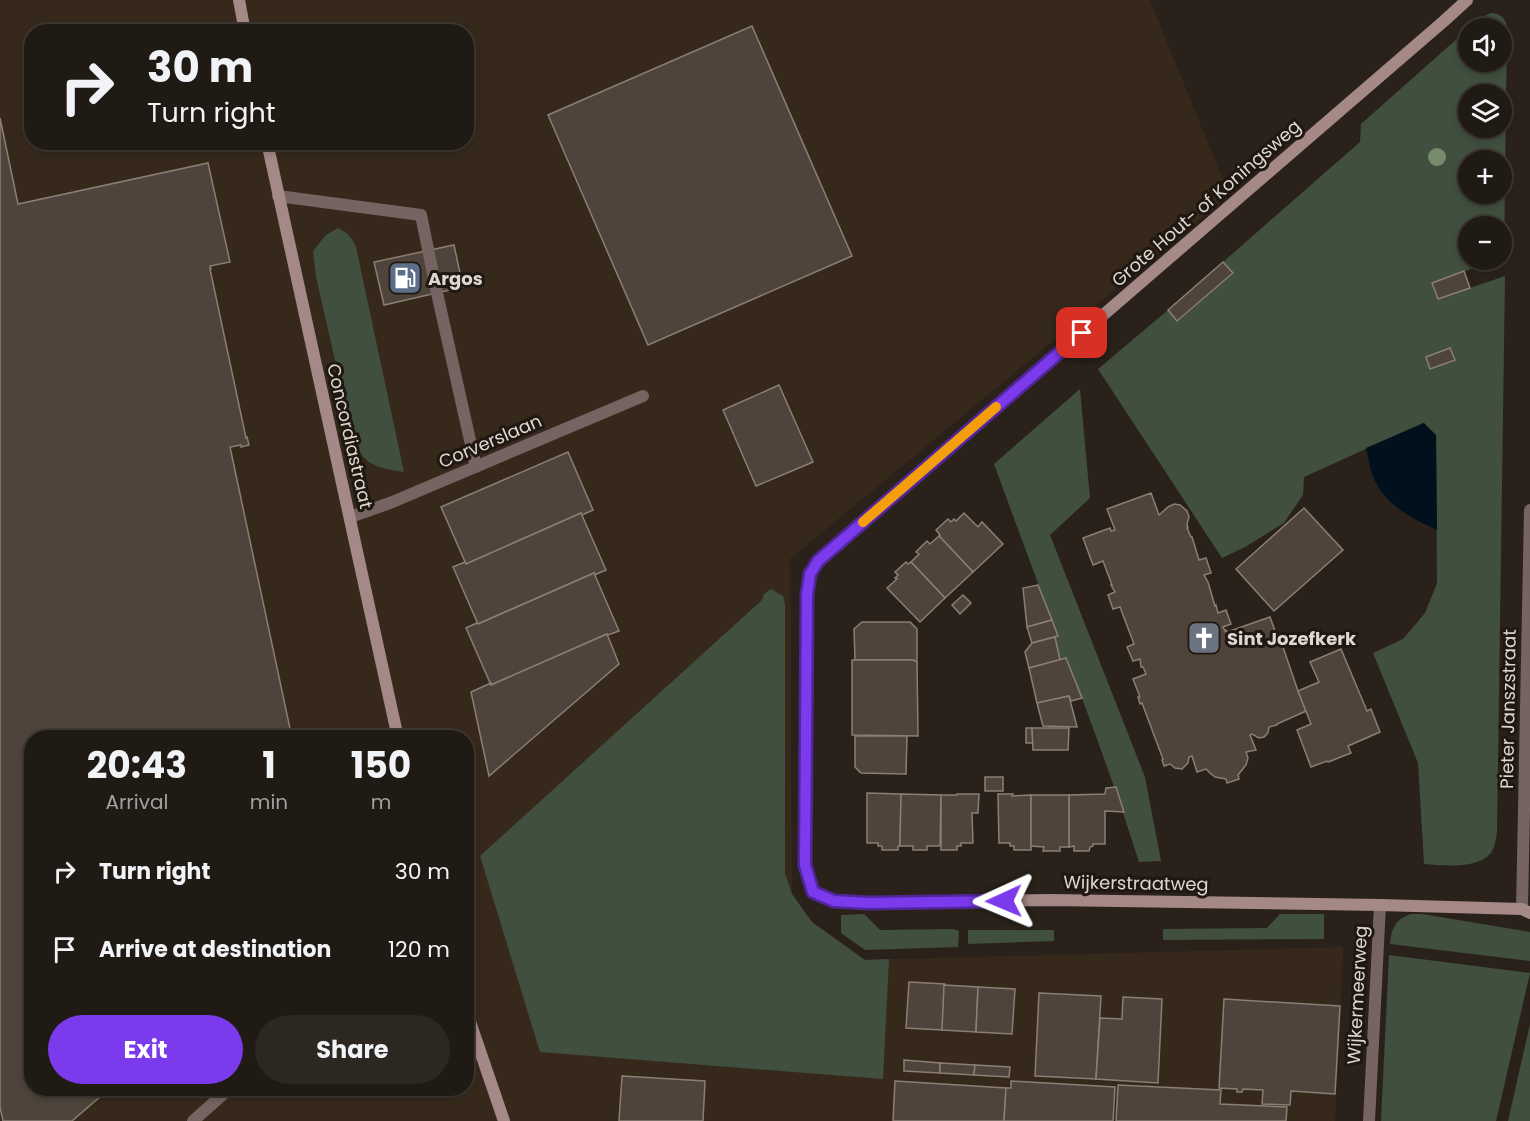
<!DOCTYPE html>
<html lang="en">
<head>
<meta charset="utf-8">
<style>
	:root { --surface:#201a14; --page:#2d2722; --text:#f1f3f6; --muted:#a2a1a0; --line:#3d3834; --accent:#7c3aed }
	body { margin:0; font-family:Poppins,sans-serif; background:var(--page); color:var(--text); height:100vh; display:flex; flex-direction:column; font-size:22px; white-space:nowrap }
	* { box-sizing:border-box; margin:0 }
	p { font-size:20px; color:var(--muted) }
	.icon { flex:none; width:33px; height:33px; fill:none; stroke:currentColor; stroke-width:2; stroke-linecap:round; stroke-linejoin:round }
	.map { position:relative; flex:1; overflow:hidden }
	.sheet { position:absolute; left:24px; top:730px; width:450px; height:366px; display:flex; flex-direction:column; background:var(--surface); border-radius:24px; box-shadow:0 3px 9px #0003,0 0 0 2px var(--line) }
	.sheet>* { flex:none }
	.guide { position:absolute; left:24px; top:24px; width:450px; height:126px; border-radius:24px; box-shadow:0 3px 9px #0003,0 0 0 2px var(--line); background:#201a14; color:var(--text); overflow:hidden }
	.buttons { position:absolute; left:1458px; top:18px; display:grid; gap:12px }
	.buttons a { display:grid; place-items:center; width:54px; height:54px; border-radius:50%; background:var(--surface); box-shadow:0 3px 9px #0003,0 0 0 2px var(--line); font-size:30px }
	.pin { position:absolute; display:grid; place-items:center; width:51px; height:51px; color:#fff; margin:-26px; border-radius:12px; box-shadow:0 3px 9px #0006 }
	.me { position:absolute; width:66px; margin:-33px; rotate:269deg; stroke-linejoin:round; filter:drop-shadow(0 0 4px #0008) }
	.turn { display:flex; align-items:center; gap:21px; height:126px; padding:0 24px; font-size:27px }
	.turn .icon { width:78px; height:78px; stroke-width:2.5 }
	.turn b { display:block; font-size:42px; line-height:51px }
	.eta { display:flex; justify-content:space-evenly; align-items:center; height:102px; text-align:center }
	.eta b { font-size:36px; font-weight:700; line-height:42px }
	.cta { display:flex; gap:12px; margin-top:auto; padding:12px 24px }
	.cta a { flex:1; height:69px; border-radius:36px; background:var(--accent); color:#fff; font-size:24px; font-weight:700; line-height:69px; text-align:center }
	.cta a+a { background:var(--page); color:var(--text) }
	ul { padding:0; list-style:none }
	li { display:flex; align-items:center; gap:18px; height:78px; padding:0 24px }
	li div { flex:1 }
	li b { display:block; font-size:22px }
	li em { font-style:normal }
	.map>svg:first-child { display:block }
	.built { fill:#36291c; fill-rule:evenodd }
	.green { fill:#404f3e; fill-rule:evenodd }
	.water { fill:#00101d }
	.building { fill:#4e443b; stroke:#8a7f75; stroke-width:1.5 }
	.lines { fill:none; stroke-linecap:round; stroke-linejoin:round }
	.lane { stroke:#766463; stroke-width:12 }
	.street { stroke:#766463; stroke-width:12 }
	.secondary { stroke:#a58987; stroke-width:12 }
	.tree { fill:#768a6c }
	.route-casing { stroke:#51269a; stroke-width:15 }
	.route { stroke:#7c3aed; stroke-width:10 }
	.slow { stroke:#f59e0b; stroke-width:10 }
	.labels { text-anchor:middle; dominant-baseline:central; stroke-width:6; stroke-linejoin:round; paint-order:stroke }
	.street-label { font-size:18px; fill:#ddd7d2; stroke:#201810 }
	.poi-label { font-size:18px; font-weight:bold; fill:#ddd7d2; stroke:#201810; text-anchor:start }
</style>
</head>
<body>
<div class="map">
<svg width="1530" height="1121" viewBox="0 0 1530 1121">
	<rect width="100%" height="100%" fill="#2a221a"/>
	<path class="built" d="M0,0h1150l79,195 -439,364 2,335 20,28 53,38 478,-13 -8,174h-1335zM32,32h434v110h-434zM32,738h434v351h-434z"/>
	<g class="green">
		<path d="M1491,13c9,0 15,6 16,14l-3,229 -2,1v-31h-34v34h26l-62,24 6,15 67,-23 -8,555c-1,8 -2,17 -7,23 -15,16 -48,11 -66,10l-6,-101 -45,-110 30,-14 22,-26 12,-30 -1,-148 -13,-12 -119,54 -1,18 -19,28 -39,24 -23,11 -124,-189 70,-59 10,11 55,-47 -10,-12 137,-120 1,-18 107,-95v33h34v-34h-33l11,-10zM1468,94h34v34h-34zM1468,160h34v34h-34z"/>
		<path d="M338,228c9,5 14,9 18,19l48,225c-32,-5 -44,-8 -53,-42l-35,-153 -3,-26 13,-16z"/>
		<path d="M1080,389l10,109 -40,37 95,242 16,84 -22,1c-22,-69 -46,-136 -72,-203l-7,1 -5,-23 2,-2 -63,-171z"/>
		<path d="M771,589l12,7 2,8v270l7,20 20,28 53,38 24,-1 -6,120 -343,-27 -60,-196 282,-256 2,-6z"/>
		<path d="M864,914l16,16 74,-1 5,2 -1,16 -93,3 -24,-17v-18z"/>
		<path d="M1280,914h44v25l-161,1v-11l104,-1z"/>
		<path d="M1411,914h11l108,18v29l-140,-17c1,-16 6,-25 21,-30z"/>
		<path d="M968,930h86v11l-86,3z"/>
		<path d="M1389,955l141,18 -34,148h-115z"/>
		<path d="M1530,1024v97h-22z"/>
	</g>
	<path class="water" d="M1424,423l12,12 1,95c-28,-13 -55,-26 -66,-59 -2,-7 -3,-16 -5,-23z"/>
	<g class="building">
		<path d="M752,26l100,230 -204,89 -100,-230z"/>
		<path d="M0,118l18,86 190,-41 22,99 -20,4 1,3h-1l36,169 1,-1 2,8 -8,2v-2l-11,2 62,291h-260v351h77l-37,32h-69l-3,-14z"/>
		<path d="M454,245l9,42 -79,18 -10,-43z"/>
		<path d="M1223,262l10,11 -56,48 -9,-11z"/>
		<path d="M1464,271l6,17 -32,11 -6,-16z"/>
		<path d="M1450,348l5,12 -25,9 -4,-12z"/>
		<path d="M779,385l34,77 -57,24 -33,-76z"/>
		<path d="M568,452l25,58 -11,5 -1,-2 -115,51 -25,-57z"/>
		<path d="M1151,493l8,22 9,-8 6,-3 6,1 7,6 2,6 -2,7 1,4h-1l4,9h1l7,23 7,-2 5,15 -7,2 4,7 7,24 1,-1 2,8 8,-3 5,14 -8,3 2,4 1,-1 1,2 43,-15 10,28 2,-1 16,47 8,20 -29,13v1l-8,2 -1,6 -4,4 -5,1 -7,-4 -2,1 6,15 -10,2 2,6 -2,7 -8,10 1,4 -12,4 -1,-4 -11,-2 -5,-4 -4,-4 -9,3 -5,-16 -3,1 -1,6 -6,6 -7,-1 -5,-4 -6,2 -2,-6 1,-1 -21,-56 -2,1 -2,-7h2l-7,-18 13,-5 -3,-7h-2l-1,-8 -7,2 -6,-14 7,-3 -14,-37 -7,2 -5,-14 7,-3 -4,-7h1l-9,-24 -10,4 -10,-27 27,-10 1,3 4,-1 -8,-21z"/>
		<path d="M1304,508l39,42 -69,61 -38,-42z"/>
		<path d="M581,513l25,57 -12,5v-2l-116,51 -25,-57 12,-5 1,2z"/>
		<path d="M964,513l14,14 4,-5 21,22 -30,28 -34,-36 1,-1 -4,-5 12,-11 3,3 3,-3 2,2z"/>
		<path d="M939,536l34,36 -28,26 -34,-36 8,-8 -3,-2 11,-11 3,3z"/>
		<path d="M906,562l2,2 3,-2 34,36 -25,24 -33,-34 10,-9 -2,-1 3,-3 -3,-3z"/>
		<path d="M594,573l25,58 -11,4 -1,-1 -116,51 -25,-57 11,-5 1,1z"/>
		<path d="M1038,585l14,35 -25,7 -4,-39z"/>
		<path d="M963,595l8,8 -11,11 -8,-9z"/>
		<path d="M1052,620l6,16 -26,7 -5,-16z"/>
		<path d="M862,622h48l7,7v33l-4,-2h-58l-1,-31z"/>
		<path d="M607,634l12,30 -130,112 -18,-84 20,-9v2z"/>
		<path d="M1055,637l5,23 -31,8 -4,-16 7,-9z"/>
		<path d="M1341,649l26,62 4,-2 9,23 -32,14 3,7 -23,9 -1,-1 -16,6 -14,-37 14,-6 -13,-33 21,-9 -9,-20z"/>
		<path d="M1066,658l16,40 -11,3 -2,-5 -32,7 -8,-35z"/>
		<path d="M852,660h61l4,2 1,74 -66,-1z"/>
		<path d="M1069,696l8,31 -34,-1 -6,-23z"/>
		<path d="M1026,728h6l1,15h-7z"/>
		<path d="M1032,728h37l-1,22h-35z"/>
		<path d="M855,736h52l-1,38 -45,-1 -6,-6z"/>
		<rect x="985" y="777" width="18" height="14"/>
		<path d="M1116,787l8,25 -19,-1v33h-12v2l-3,1 -1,4h-15v-5l-5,1v-52l36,-1 1,-6z"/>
		<path d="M867,793l34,1 -1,52h-2v4h-16v-4h-4v-3h-11z"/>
		<path d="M901,794l40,1 -1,51h-13v4h-14v-4h-13z"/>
		<path d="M957,794h22l-1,19h-6l1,30h-12v3h-4v4h-16v-55h16z"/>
		<path d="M998,794h15l-1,2 19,-1v55h-17v-4h-4v-3h-11z"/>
		<path d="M1031,795h38v52h-9v4h-17l1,-4 -13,-1z"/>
		<path d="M909,982l36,2 -3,46 -36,-2z"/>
		<path d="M944,985l34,2 -2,45 -34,-2z"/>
		<path d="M978,987l37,2 -3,45 -36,-2z"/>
		<path d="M1039,993l62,3 -5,83 -61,-3z"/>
		<path d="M1123,997l39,2 -4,84 -62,-4 4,-61 22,1z"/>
		<path d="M1224,999l116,7 -5,88 -44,-3 -1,14 -28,-1 1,-14 -20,-1 -1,3h-5v-3l-18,-1z"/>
		<path d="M904,1060l36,3v10l-36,-2z"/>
		<path d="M940,1063l35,2 -1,10 -34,-2z"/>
		<path d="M975,1065l35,2 -1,10 -35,-2z"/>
		<path d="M622,1076l83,5 -2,40h-84z"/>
		<path d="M895,1081l111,7 -2,33h-111z"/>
		<path d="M1011,1081l104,6 -2,34h-109l2,-33h5z"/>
		<path d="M1118,1085l103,5 -1,14 67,3 -1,14h-170z"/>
	</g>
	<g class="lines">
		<g class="lane">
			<path d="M278,196l143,19 16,78 39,174"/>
			<path d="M350,517l40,-14 253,-107"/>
			<path d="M193,1121l36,-32"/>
		</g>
		<g class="street">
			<path d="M1522,909l8,-399"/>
			<path d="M1369,1121l11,-216"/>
		</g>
		<g class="secondary">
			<path d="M239,0l6,32"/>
			<path d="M1467,0l-23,21 -626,540 -8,13 -3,21 -2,270 8,27 20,9 36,2 181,-3 330,5 142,4 8,4"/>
			<path d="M267,142l131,596"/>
			<path d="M466,1010l38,111"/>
		</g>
	</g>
	<circle class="tree" cx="1437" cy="157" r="9"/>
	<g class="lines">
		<defs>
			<path id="route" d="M1004,901l-135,2 -35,-2 -21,-9 -8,-27 2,-270 3,-21 8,-13 264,-228"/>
		</defs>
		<use href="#route" class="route-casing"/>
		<use href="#route" class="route"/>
		<path class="slow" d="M863,522l133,-115"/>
	</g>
	<defs>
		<symbol id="fuel-square" viewBox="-11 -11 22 22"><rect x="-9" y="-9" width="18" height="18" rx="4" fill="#5c6f8a" stroke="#201810"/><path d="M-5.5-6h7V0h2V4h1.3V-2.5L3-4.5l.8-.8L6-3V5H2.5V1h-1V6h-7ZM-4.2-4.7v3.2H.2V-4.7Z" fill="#fff"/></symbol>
		<symbol id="church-square" viewBox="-11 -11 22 22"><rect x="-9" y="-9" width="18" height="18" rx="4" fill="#6b7280" stroke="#201810"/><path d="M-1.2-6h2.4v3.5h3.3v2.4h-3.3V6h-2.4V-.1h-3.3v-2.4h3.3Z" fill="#fff"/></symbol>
	</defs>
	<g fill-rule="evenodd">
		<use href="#fuel-square" x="386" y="259" width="38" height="38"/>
		<use href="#church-square" x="1185" y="619" width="38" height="38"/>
	</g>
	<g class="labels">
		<g class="street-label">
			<text transform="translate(1206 203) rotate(-41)">Grote Hout- of Koningsweg</text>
			<text transform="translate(350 436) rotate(77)">Concordiastraat</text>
			<text transform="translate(490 441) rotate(-23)">Corverslaan</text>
			<text transform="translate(1508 709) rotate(-89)">Pieter Janszstraat</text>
			<text transform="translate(1136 883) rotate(1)">Wijkerstraatweg</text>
			<text transform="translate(1357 995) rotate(-87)">Wijkermeerweg</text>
		</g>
		<g class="poi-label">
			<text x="428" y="278">Argos</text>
			<text x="1227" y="638">Sint Jozefkerk</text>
		</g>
	</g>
</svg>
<div class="buttons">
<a><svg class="icon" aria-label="sound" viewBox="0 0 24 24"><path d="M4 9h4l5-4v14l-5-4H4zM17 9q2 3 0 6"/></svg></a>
<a><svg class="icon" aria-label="layers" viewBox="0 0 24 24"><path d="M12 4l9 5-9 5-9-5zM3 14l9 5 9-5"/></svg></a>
<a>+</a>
<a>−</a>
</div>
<div class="pin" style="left:1082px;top:333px;background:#d93025"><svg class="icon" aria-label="arrive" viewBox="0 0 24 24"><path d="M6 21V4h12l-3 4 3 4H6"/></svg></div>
<svg class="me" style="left:1004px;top:901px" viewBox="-20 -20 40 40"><path d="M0-17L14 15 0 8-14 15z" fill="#7c3aed" stroke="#fff" stroke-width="4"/></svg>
<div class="guide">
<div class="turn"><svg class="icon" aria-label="right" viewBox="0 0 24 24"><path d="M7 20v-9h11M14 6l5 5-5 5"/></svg><div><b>30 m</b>Turn right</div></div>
</div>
<section class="sheet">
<div class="eta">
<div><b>20:43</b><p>Arrival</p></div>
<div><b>1</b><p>min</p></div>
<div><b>150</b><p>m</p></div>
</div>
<ul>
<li><svg class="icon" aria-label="right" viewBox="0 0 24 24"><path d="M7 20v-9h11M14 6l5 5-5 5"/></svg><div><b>Turn right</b></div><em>30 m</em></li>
<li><svg class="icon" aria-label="arrive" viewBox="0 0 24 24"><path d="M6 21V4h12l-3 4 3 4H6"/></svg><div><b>Arrive at destination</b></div><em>120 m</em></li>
</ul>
<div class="cta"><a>Exit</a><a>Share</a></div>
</section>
</div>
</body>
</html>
